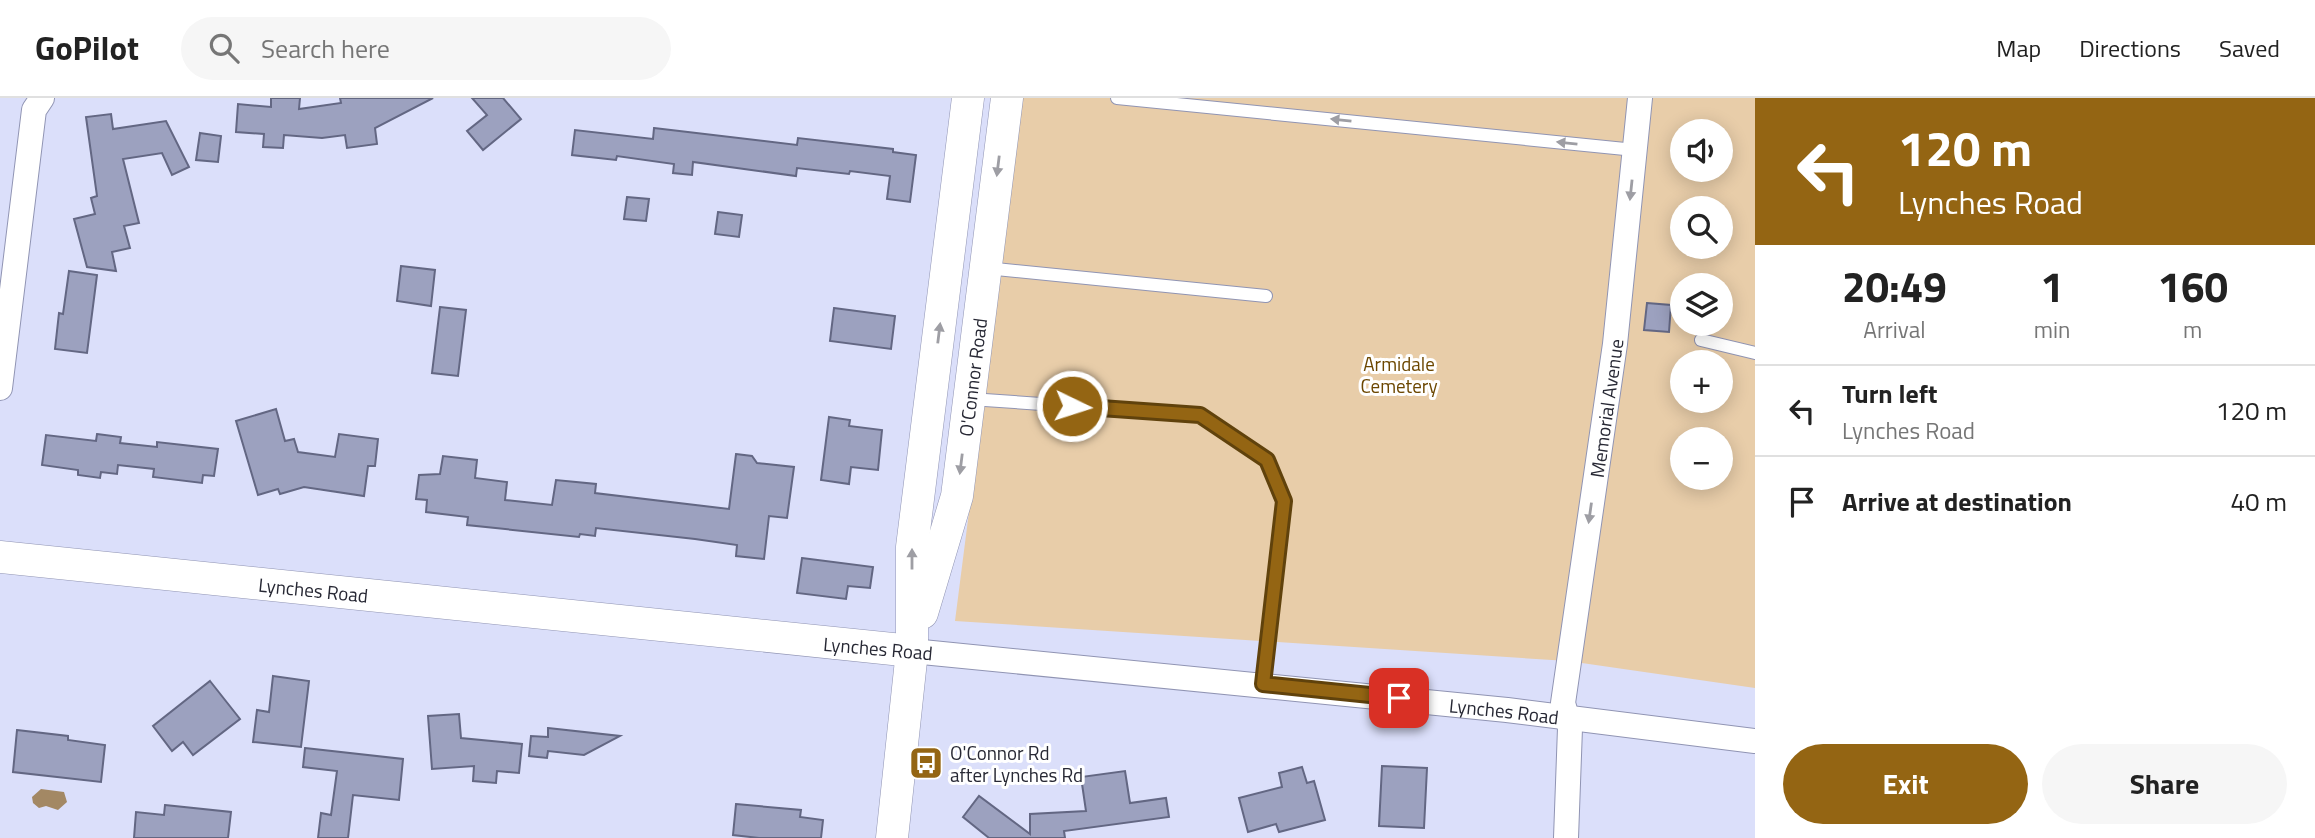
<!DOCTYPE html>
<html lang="en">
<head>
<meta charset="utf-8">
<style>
	:root { --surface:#fff; --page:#f6f6f6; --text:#222; --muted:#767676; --line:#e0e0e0; --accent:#946513 }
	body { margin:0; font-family:"Titillium Web",sans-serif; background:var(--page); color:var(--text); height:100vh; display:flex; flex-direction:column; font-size:26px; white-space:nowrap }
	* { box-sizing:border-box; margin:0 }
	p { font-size:23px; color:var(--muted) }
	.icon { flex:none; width:38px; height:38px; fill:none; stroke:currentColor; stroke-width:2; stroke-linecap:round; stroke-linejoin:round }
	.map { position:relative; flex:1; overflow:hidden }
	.details { display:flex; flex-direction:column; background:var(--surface); width:560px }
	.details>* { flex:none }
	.guide { background:#946513; color:#fff; overflow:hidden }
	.fabs { position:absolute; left:1670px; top:21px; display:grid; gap:14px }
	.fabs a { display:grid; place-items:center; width:63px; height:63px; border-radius:50%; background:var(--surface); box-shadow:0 4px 18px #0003; font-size:35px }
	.pin { position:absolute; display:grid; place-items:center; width:60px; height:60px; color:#fff; margin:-30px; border-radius:14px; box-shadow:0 4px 10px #0006 }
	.me { position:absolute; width:77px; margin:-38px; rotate:94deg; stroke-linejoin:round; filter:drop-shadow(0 0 5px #0008) }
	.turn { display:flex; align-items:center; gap:24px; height:147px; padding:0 28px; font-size:32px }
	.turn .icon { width:91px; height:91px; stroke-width:2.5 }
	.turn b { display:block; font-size:49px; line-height:60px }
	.eta { display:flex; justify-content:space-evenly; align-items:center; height:119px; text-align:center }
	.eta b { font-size:42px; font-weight:700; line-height:49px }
	.primary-button { display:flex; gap:14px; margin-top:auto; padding:14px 28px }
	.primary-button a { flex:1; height:80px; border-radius:42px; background:var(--accent); color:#fff; font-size:28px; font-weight:700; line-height:80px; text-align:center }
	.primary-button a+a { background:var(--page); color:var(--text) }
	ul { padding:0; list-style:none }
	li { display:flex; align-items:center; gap:21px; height:91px; padding:0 28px; border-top:2px solid var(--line) }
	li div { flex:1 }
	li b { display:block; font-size:26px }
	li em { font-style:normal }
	header { display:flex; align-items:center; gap:42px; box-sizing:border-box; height:98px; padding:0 35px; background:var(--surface); border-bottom:2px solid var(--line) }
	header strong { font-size:33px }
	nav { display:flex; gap:38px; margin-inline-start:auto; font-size:24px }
	.search { width:490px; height:63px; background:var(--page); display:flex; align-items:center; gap:18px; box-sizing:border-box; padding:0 24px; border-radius:38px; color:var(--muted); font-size:26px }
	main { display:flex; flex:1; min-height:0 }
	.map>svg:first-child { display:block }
	.green { fill:#e8cda9; fill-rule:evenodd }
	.water { fill:#a38864 }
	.building { fill:#9ca1bf; stroke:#636783; stroke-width:2 }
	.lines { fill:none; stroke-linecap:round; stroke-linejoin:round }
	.service-casing { stroke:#9094b3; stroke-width:14 }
	.minor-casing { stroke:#9094b3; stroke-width:26 }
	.tertiary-casing { stroke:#9094b3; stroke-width:33 }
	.service { stroke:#fff; stroke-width:12 }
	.minor { stroke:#fff; stroke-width:24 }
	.tertiary { stroke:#fff; stroke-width:32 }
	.oneway { fill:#9e9ea4 }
	.route-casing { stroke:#60420c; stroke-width:18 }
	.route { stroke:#946513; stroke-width:12 }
	.labels { text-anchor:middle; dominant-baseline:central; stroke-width:6; stroke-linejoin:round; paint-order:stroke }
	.park-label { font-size:19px; fill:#6c4700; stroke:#fff }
	.street-label { font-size:19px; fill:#272834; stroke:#fff }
	.poi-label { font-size:19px; fill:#272834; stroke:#fff; text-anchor:start }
</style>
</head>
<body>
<header>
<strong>GoPilot</strong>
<div class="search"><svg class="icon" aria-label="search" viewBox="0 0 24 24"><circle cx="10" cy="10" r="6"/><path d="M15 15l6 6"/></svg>Search here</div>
<nav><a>Map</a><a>Directions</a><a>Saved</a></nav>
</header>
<main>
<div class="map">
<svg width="1755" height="740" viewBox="0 0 1755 740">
	<rect width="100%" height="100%" fill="#dbdffa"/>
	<path class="green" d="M1017,0h738v590l-187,-27 -613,-40 45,-351zM1682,33h38v39h-38zM1682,110h38v39h-38zM1682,187h38v39h-38zM1682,264h38v39h-38zM1682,341h38v39h-38z"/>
	<path class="water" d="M41,691l23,3 3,10 -9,8 -12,-4 -7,2 -6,-5 -1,-6z"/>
	<g class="building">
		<path d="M271,0h29l-1,11 42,-6 -1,-5h93l-58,30 2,16 -30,4 -2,-13 -23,3 -38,-3 -1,13 -20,-1 1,-13 -28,-2 2,-28 33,3z"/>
		<path d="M472,0h31l18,21 -38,31 -16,-19 20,-16z"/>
		<path d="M111,16l2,15 53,-8 23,46 -17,8 -10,-22 -39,6 16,64 -15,3 6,22 -18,4 4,19 -29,-4 -13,-48 21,-5 -4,-16 6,-2 -11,-79z"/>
		<path d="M654,30l143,17 1,-7 95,11v3l23,3 -6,47 -23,-3 3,-23 -40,-5 -1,3 -52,-6 -1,8 -103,-14 -1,13 -19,-2 1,-9 -57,-8 -1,4 -44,-5 3,-25 78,9z"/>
		<path d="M200,35l21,3 -3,26 -22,-2z"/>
		<path d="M627,99l22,2 -3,22 -22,-2z"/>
		<path d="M718,114l24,3 -3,22 -24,-3z"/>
		<path d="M401,168l34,4 -4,36 -34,-5z"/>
		<path d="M69,173l28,4 -10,78 -32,-4 4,-36 4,1z"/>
		<path d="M1647,205l24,2 -2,27 -25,-2z"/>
		<path d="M440,209l26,3 -8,66 -26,-3z"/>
		<path d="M834,210l61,8 -4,33 -61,-8z"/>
		<path d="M276,311l9,32 9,-2 4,13 37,5 4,-23 39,5 -3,27h-7l-4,30 -60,-9 -24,7 -2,-5 -20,6 -22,-74z"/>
		<path d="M829,319l21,3 -1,6 33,4 -4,40 -27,-3 -2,17 -28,-4z"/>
		<path d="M97,336l24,3 -1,6 37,4v-5l61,7 -4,27 -11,-1 -1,8 -49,-6 1,-8 -36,-4 -1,9 -16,-2 -1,6 -22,-3v-5l-36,-5 4,-30 50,6z"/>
		<path d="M736,356l16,2 5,7 37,4 -7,51 -18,-2 -5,43 -28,-3 1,-11 -42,-6 -99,-11 -1,8 -15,-2 -1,3 -112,-12 1,-8 -42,-5 1,-12 -11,-1 3,-24 21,-1 3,-18 34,4 -2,18 32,4 -2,18 47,5 4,-25 40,4 -1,9 134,16z"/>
		<path d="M802,460l71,9 -3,21 -22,-2 -2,13 -49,-6z"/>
		<path d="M273,578l36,5 -8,66 -48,-5 4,-32 12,2z"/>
		<path d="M210,583l30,38 -47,36 -10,-13 -11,9 -19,-25z"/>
		<path d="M459,616l2,24 61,6 -3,29 -22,-2 -1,12 -23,-2 1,-15 -42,3 -4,-53z"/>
		<path d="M548,630l72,8 -36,19 -36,-4 -1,7 -18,-2 2,-20 17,1z"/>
		<path d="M17,632l51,6v4l37,5 -4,37 -88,-10z"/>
		<path d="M305,650l98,11 -4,41 -46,-5 -5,43h-30l3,-25 10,2 6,-44 -34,-4z"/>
		<path d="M1382,668l45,2 -3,60 -45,-2z"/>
		<path d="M1302,669l5,16 7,-2 11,39 -46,12 -3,-8 -28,8 -9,-34 43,-11 -3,-14z"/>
		<path d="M1125,673l5,32 36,-5 3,19 -105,14 1,7h-76l-26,-21 16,-21 51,38v-20l56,-3 -5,-34z"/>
		<path d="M736,706l65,6 -1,7 23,3 -2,18h-62l-26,-3z"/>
		<path d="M165,707l66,7 -3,26h-94l2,-26 28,3z"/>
	</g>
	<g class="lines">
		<defs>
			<g id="service">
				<path d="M1117,0l518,52"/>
				<path d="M986,170l280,28"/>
				<path d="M1701,242l54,13"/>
				<path d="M970,301l230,16 67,45 17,41 -21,183"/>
			</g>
			<g id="minor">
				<path d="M0,290l34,-278 8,-12"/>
				<path id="s1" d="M912,553l595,59 248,31"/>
				<path id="s2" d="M1566,740l4,-110 -7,-25 52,-359 25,-246"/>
			</g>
			<g id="tertiary">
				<path id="s3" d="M0,459l912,94"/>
				<path id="s4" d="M922,515l35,-117 50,-398"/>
				<path d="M892,740l20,-187v-104l56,-449"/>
			</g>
		</defs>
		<use href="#service" class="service-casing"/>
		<use href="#minor" class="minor-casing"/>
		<use href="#tertiary" class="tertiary-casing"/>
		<use href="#service" class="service"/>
		<use href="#minor" class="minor"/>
		<use href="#tertiary" class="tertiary"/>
	</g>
	<defs><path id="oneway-solid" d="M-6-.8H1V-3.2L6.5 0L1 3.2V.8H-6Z" transform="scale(1.75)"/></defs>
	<g class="oneway">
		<use href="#oneway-solid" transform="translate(1341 22) rotate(-174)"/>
		<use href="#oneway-solid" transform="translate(1567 45) rotate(-174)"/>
		<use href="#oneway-solid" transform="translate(998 68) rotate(97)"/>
		<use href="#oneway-solid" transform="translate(1631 92) rotate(96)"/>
		<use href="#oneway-solid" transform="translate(939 235) rotate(-83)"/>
		<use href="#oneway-solid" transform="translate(961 366) rotate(97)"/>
		<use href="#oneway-solid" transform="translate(1590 415) rotate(98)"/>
		<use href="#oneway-solid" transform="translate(912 461) rotate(-90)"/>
	</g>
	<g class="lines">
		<defs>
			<path id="route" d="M1072,308l128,9 67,45 17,41 -21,183 136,14"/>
		</defs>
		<use href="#route" class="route-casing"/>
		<use href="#route" class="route"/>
	</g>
	<defs>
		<symbol id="bus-square" viewBox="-11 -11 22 22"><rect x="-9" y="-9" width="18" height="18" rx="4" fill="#946513" stroke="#fff"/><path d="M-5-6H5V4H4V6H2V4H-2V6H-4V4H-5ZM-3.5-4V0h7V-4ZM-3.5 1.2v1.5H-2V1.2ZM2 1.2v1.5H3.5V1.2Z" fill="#fff"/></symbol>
	</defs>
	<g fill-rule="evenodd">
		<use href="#bus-square" x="907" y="646" width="38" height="38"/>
	</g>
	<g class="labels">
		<g class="park-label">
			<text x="1399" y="265">Armidale<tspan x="1399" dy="22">Cemetery</tspan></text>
		</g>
		<g class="street-label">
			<text stroke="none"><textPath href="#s4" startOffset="242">O'Connor Road</textPath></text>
			<text stroke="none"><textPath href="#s2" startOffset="434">Memorial Avenue</textPath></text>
			<text stroke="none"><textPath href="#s3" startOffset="315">Lynches Road</textPath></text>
			<text transform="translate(878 550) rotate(5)">Lynches Road</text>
			<text stroke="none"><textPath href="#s1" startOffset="595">Lynches Road</textPath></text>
		</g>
		<g class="poi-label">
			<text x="950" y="654">O'Connor Rd<tspan x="950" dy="22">after Lynches Rd</tspan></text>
		</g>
	</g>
</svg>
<div class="fabs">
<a><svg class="icon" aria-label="sound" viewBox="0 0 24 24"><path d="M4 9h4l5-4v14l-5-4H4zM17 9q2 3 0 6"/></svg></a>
<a><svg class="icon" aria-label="search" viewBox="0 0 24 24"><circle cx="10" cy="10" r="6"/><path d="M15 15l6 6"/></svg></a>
<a><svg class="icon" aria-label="layers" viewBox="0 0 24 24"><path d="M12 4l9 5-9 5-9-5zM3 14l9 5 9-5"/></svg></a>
<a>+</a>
<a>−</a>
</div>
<div class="pin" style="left:1399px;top:600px;background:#d93025"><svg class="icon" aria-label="arrive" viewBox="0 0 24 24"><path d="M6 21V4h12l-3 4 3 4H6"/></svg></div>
<svg class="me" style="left:1072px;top:308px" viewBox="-20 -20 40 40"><circle r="17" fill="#946513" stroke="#fff" stroke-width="3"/><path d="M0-11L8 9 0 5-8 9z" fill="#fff"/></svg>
</div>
<section class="details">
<div class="guide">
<div class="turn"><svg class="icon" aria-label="left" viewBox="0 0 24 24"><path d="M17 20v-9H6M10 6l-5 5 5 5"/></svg><div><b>120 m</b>Lynches Road</div></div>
</div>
<div class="eta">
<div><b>20:49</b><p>Arrival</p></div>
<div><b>1</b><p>min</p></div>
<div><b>160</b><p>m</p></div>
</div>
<ul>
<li><svg class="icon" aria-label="left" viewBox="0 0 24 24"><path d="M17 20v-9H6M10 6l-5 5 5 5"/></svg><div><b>Turn left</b><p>Lynches Road</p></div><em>120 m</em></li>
<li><svg class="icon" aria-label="arrive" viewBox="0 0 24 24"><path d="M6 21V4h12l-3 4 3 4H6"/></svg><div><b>Arrive at destination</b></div><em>40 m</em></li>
</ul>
<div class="primary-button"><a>Exit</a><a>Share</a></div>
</section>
</main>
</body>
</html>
